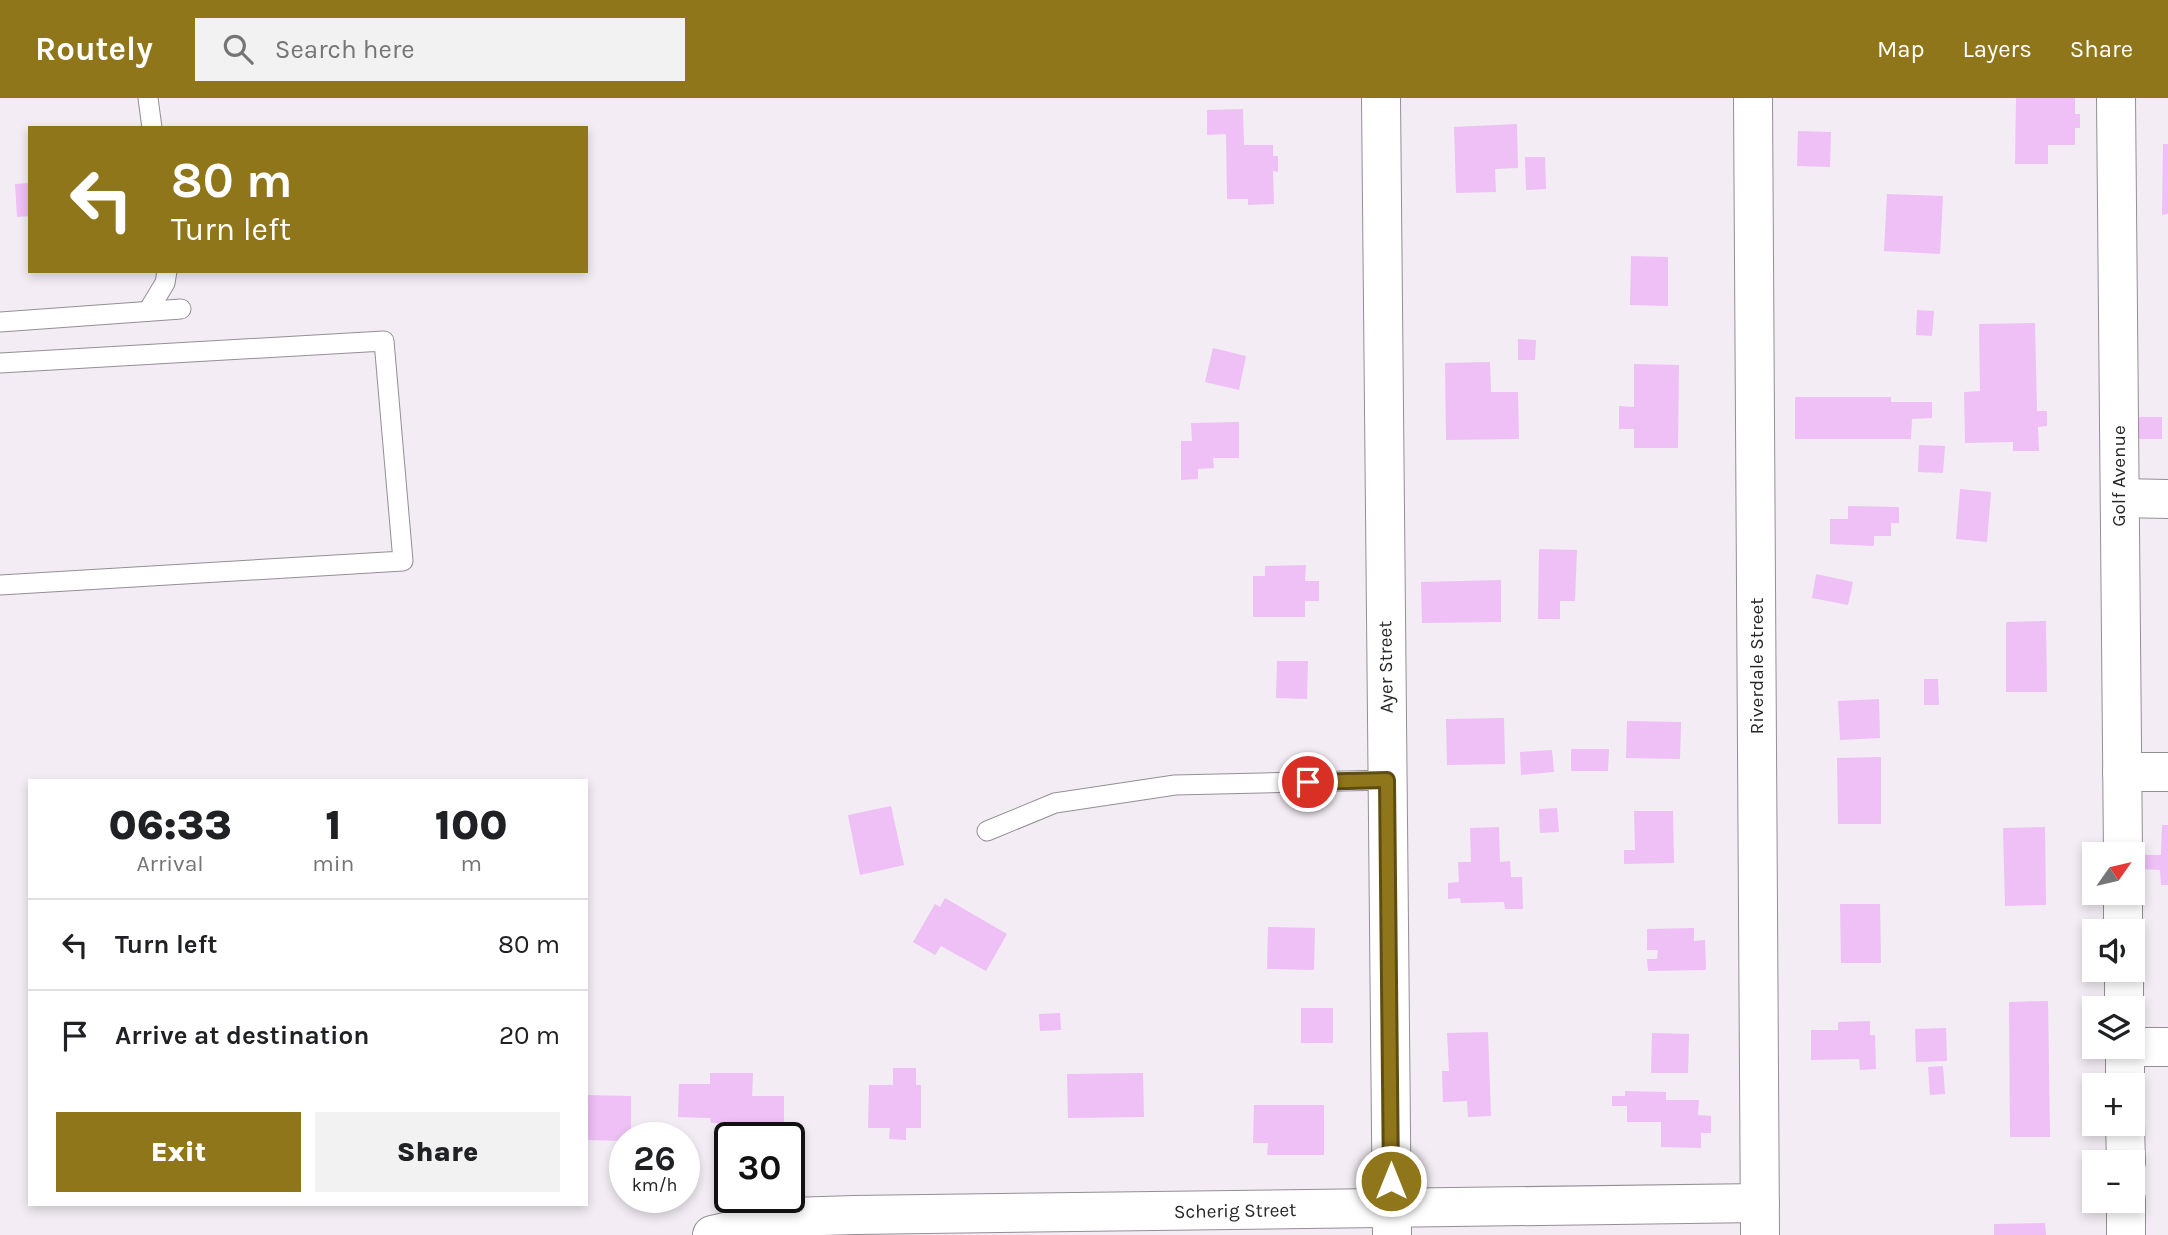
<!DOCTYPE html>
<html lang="en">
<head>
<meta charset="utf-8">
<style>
	:root { --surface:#fff; --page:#f2f2f2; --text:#202124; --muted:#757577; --line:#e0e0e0; --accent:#90761b }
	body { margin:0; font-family:Karla,sans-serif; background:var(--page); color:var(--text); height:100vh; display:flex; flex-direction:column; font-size:26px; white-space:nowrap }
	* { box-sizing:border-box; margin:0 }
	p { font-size:23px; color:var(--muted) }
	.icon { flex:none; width:38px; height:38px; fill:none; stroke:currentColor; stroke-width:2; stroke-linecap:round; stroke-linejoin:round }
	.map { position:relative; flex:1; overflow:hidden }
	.drawer { position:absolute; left:28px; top:681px; width:560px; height:427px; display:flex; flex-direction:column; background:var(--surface); border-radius:0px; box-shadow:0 4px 10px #0003 }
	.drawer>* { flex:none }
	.banner { position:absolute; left:28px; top:28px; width:560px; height:147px; border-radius:0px; box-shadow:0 4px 10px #0003; background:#90761b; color:#fff; overflow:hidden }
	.needle { width:46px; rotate:56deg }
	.controls { position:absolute; left:2082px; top:744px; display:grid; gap:14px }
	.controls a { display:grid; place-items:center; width:63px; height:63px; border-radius:0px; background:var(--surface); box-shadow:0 4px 10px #0003; font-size:35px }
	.speed { position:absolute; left:609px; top:1024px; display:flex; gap:14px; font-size:35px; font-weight:700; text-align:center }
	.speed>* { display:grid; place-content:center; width:91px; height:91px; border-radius:50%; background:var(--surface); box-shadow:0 4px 10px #0003; line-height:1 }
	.speed small { font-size:18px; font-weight:400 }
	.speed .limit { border:4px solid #111; border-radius:10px; background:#fff; color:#111 }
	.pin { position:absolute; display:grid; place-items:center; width:60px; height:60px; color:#fff; margin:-30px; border:4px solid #fff; border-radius:50%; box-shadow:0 2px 7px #0007 }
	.me { position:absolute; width:77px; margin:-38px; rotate:0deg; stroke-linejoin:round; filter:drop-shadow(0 0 5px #0008) }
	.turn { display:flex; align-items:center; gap:24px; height:147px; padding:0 28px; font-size:32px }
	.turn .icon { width:91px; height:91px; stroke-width:2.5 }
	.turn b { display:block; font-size:49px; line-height:60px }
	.eta { display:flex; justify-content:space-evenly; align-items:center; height:119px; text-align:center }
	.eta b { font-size:42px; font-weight:800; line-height:49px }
	.action { display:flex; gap:14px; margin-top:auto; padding:14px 28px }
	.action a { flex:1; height:80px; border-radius:0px; background:var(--accent); color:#fff; font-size:28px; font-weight:800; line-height:80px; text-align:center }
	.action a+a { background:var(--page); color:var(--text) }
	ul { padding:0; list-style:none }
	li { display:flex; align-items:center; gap:21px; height:91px; padding:0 28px; border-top:2px solid var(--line) }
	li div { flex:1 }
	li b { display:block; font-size:26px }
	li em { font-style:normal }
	header { display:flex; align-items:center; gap:42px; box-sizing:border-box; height:98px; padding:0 35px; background:var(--accent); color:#fff }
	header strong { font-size:33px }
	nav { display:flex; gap:38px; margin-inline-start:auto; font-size:24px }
	.search { width:490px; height:63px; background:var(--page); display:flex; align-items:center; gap:18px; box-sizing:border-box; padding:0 24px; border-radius:0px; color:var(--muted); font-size:26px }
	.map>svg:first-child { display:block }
	.building { fill:#eec0f5 }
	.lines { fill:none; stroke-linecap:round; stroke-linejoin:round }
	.service-casing { stroke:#948e95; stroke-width:21 }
	.minor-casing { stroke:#948e95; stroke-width:40 }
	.service { stroke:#fff; stroke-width:19 }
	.minor { stroke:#fff; stroke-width:38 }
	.route-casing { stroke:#5e4d12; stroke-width:18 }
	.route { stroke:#90761b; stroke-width:12 }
	.labels { text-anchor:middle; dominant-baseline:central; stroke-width:7; stroke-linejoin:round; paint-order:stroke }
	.street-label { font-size:19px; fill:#282528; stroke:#fff }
</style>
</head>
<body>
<header>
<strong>Routely</strong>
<div class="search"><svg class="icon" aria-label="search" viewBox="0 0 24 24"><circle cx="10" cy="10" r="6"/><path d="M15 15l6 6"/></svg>Search here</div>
<nav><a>Map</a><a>Layers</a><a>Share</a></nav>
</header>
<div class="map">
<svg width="2168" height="1137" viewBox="0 0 2168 1137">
	<rect width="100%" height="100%" fill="#f3ecf4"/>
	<g class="building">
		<path d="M2016,0h59v16h5v14h-5v17h-27v19h-33z"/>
		<path d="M1243,11l1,36h29v11h5v16l-5,-1 1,33 -26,1v-6h-21l-1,-65 -19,1v-25z"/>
		<path d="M1517,26l1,44 -23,1 1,23 -40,1 -2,-66z"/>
		<path d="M1798,33l33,1 -1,35 -33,-1z"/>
		<path d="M2163,46h5v70l-6,1z"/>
		<path d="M1525,59h20l1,32 -20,1z"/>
		<path d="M30,85v33l-13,1 -2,-33z"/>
		<path d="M1887,96l56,2 -3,58 -56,-3z"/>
		<path d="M1631,158l37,1v49l-38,-1z"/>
		<path d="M1917,212l17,1 -2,25 -16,-1z"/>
		<path d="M2035,225l2,88h10v15l-9,1 1,24h-26v-9l-48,1 -1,-51 16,-1 -1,-67z"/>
		<path d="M1518,241l18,1 -1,20h-17z"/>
		<path d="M1213,250l33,8 -7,34 -34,-8z"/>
		<path d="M1490,264l1,30h27l1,47 -73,1 -1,-77z"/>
		<path d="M1634,266l45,1 -1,83h-44v-19h-15v-23l15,1z"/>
		<path d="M1795,299h96v5h41v16l-20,1 -1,20h-116z"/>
		<path d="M2138,319h24v22h-23z"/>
		<path d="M1239,324v36h-26l1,10 -16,1v10l-17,1v-39h11l-1,-18z"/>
		<path d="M1919,347l26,1 -2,27 -25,-1z"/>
		<path d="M1960,391l31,3 -4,50 -31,-3z"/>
		<path d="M1848,408l51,1v16h-8v13h-17v10l-44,-2v-25h18z"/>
		<path d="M1539,451l38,1 -2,51h-15v18h-22z"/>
		<path d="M1306,467l-1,16h14v20h-14v16h-52v-41h12v-10z"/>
		<path d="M1816,476l37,8 -5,23 -36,-7z"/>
		<path d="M1501,482v42l-79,1 -1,-41z"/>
		<path d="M2046,523l1,71h-41v-70z"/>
		<path d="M1277,563h31l-1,38 -31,-1z"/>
		<path d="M1924,581h14l1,26h-15z"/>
		<path d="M1879,601l1,39 -40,2 -2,-39z"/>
		<path d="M1504,620l1,46 -58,1 -1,-46z"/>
		<path d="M1627,623l54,1 -1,37 -54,-1z"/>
		<path d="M1571,651h38l-1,22h-37z"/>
		<path d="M1552,652l2,22 -33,3 -1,-23z"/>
		<path d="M1881,659v67h-43l-1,-66z"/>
		<path d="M891,708l13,59 -44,10 -12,-60z"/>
		<path d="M1557,710l2,24 -19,1 -1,-24z"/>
		<path d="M1634,713h39l1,52 -50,1v-14h11z"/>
		<path d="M2162,727h6v60h-7l-1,-15 -18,-1v-14h19z"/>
		<path d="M1499,729l1,35 10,-1 1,16h11l1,32h-18l-1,-7 -43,1 -1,-5 -12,1v-16l11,-1 -1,-20h13l-1,-34z"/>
		<path d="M2045,729l1,78 -41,1 -2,-78z"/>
		<path d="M945,800l62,36 -21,37 -45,-25 -6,9 -22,-13 22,-38 5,3z"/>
		<path d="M1840,806h40l1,59h-40z"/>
		<path d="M1268,829l47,1 -1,42 -47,-1z"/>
		<path d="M1694,830v13l11,-1 1,30 -58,1 -1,-12h10l1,-9h-11v-21z"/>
		<path d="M2048,903l2,136h-40l-1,-135z"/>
		<rect x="1301" y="910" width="32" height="35"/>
		<path d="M1060,915l1,17 -21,1 -1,-17z"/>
		<path d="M1870,923v14h5l1,34 -16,1 -1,-11 -48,1v-30h27v-8z"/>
		<path d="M1946,930l1,33 -31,1 -1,-33z"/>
		<path d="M1488,934l3,84 -23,1 -1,-16 -24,1 -1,-31h7l-2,-38z"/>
		<path d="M1652,935l37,1 -1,39h-37z"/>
		<path d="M1943,968l2,28 -15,1 -2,-28z"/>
		<path d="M893,970h23v17h5v43h-15v12l-17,-1 1,-11h-22l1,-43h24z"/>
		<path d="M710,975h43l-1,23h32v33h-33v-5l-40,-1 -1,-5 -32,-1 1,-33h31z"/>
		<path d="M1143,975l1,44 -76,1 -1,-44z"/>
		<path d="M1625,993l41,1v8h33l-1,15 13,1v17h-10v15l-40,-1v-25h-34v-16h-15v-10h13z"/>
		<path d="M586,997l45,1v42h-6v3l-39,-1z"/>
		<path d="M1254,1007h70v50h-57l1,-12h-15z"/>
		<path d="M2045,1125l1,12h-52v-11z"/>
	</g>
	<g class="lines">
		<defs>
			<g id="service">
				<path d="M148,0l4,30"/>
				<path d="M148,213l17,-28 2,-12"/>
				<path d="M0,224l181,-13"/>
				<path d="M0,265l384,-22 19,220 -403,24"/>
				<path d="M987,733l68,-28 120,-18 212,-5"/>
			</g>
			<g id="minor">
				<path d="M1381,0l11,1137"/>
				<path d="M1753,0l7,1137"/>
				<path d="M2116,0l7,756"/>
				<path d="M2120,400l48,1"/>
				<path d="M2122,674h46"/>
				<path d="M2123,794v39"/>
				<path d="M2124,872v38"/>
				<path d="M2125,948v39"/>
				<path d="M2125,949h43"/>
				<path d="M2125,1026l1,38"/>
				<path d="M2126,1102v35"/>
				<path d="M712,1137l79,-18 63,-2 906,-12"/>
			</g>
		</defs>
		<use href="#service" class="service-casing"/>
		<use href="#minor" class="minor-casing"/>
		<use href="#service" class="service"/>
		<use href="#minor" class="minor"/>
	</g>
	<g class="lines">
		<defs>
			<path id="route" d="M1308,684l79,-2 4,401"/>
		</defs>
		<use href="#route" class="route-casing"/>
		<use href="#route" class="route"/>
	</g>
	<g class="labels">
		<g class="street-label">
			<text transform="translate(2119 378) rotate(-90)">Golf Avenue</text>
			<text transform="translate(1757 568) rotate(-90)">Riverdale Street</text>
			<text transform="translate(1386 569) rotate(-91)">Ayer Street</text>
			<text transform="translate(1235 1113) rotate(-1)">Scherig Street</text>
		</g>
	</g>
</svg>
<div class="controls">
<a><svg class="needle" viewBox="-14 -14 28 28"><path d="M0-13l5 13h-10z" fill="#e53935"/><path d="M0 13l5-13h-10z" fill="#757577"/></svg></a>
<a><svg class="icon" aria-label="sound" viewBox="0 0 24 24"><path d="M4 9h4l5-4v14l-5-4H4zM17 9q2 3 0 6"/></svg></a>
<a><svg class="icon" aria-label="layers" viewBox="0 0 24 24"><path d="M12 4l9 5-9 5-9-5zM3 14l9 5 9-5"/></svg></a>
<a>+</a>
<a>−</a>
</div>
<div class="speed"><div>26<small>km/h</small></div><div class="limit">30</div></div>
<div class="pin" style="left:1308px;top:684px;background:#d93025"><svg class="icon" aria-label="arrive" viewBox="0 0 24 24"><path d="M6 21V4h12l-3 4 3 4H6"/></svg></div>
<svg class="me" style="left:1391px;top:1083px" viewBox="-20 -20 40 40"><circle r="17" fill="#90761b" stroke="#fff" stroke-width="3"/><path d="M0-11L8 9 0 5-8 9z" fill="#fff"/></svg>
<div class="banner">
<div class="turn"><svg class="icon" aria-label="left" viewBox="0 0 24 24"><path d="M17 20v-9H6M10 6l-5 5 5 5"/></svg><div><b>80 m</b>Turn left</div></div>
</div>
<section class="drawer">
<div class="eta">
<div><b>06:33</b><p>Arrival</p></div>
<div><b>1</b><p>min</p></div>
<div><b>100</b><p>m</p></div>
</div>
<ul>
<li><svg class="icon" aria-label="left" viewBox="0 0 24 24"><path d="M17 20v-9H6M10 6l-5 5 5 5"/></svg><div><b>Turn left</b></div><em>80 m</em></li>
<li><svg class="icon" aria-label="arrive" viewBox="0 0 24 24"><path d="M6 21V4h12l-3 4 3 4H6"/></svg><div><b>Arrive at destination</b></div><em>20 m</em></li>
</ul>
<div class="action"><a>Exit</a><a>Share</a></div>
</section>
</div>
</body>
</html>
